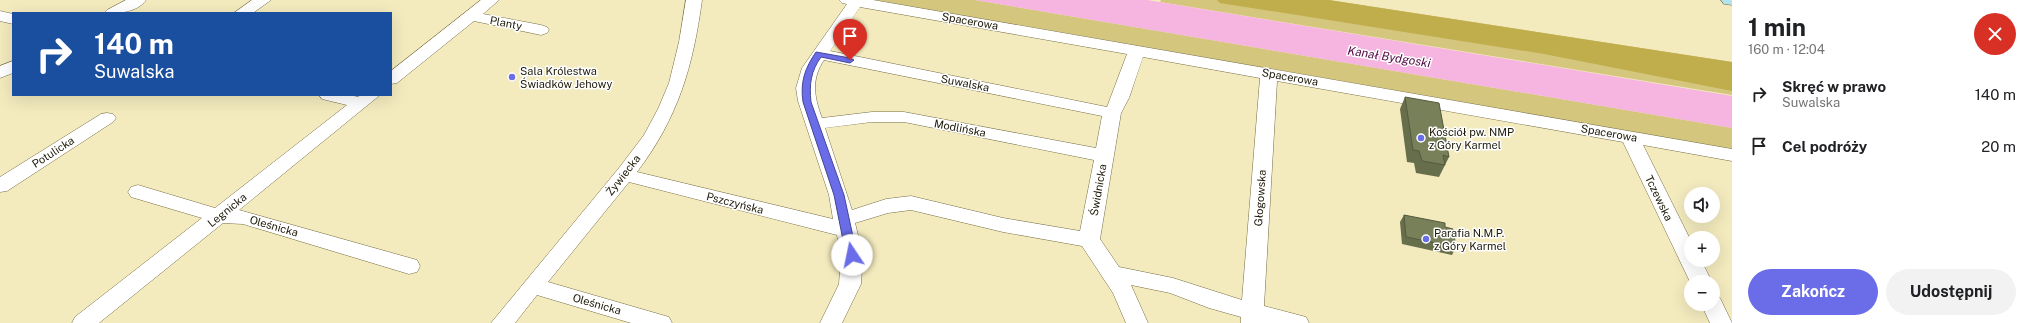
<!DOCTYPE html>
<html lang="pl">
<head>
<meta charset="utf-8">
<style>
	:root { --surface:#fff; --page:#f2f2f2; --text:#202124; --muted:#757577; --accent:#6a6de7 }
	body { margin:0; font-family:"Public Sans",sans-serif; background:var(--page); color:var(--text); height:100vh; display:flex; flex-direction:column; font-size:15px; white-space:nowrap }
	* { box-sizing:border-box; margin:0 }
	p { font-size:13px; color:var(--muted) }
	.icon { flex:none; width:22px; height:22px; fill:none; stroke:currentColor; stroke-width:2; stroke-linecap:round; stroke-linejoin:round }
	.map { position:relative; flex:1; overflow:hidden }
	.panel { display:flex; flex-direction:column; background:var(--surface); width:300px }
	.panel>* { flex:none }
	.hud { position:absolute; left:12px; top:12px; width:380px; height:84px; border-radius:0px; box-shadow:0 4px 16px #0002; background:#1a4fa0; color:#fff; overflow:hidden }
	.controls { position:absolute; left:1684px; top:187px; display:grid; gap:8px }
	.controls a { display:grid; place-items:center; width:36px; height:36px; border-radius:50%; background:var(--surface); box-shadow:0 4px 16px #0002; font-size:20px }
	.pin { position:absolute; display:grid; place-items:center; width:34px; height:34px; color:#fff; margin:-41px -17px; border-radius:50% 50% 50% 0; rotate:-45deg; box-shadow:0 0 4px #0007 }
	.pin .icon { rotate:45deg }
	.me { position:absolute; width:44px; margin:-22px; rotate:349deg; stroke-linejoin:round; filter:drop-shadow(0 0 3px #0008) }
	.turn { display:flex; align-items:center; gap:14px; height:84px; padding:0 16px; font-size:18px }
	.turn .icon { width:52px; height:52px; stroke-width:2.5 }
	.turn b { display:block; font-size:28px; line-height:34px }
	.round { display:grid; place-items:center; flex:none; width:42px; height:42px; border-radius:21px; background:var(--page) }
	.summary { display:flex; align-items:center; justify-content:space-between; height:68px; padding:0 16px }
	h1 { font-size:24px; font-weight:700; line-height:30px }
	.primary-button { display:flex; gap:8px; margin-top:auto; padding:8px 16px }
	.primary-button a { flex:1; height:46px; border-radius:24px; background:var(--accent); color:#fff; font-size:16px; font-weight:700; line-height:46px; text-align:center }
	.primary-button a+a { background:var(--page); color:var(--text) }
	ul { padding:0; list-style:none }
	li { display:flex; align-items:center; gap:12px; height:52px; padding:0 16px }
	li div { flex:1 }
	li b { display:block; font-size:15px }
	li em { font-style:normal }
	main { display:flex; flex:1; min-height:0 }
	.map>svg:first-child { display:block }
	.green { fill:#d5c67e }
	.forest { fill:#c0ad4c }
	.water { fill:#f6b4e1 }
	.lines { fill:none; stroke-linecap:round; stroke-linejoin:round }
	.street-casing { stroke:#756d44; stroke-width:1 }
	.secondary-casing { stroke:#756d44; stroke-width:1 }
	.street { fill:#fff; fill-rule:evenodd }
	.secondary { fill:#b2e2ec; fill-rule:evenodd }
	.wall { fill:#666e4c }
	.building { fill:#778058; stroke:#535a3e }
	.route { fill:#6a6de7; stroke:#454796 }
	.poi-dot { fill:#6a6de7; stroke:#fff; stroke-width:1.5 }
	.labels { text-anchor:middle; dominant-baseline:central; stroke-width:3; stroke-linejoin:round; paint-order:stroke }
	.street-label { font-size:11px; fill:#1d1a09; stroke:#fff }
	.poi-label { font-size:11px; fill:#1d1a09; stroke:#fff; text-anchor:start }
	.water-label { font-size:12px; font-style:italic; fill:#4f0741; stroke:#fff }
</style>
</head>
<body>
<main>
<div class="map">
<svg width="1732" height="323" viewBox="0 0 1732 323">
	<rect width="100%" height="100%" fill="#f3eabe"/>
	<g class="green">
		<path d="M876,0h99l757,128v21z"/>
		<path d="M1161,0h168l403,62v33l-572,-93z"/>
	</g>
	<path class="forest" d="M1217,0h112l403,62v29l-188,-37 -324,-51z"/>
	<path class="water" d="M975,0h172l585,96v32z"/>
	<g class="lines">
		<defs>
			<g id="street">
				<path d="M126,0h20c-9,13 -28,13 -42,13l3,-3z"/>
				<path d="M252,0h19l-18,13h-19z"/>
				<path d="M481,0h18l-16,14 58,11 6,2 2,3 -2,3 -6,2 -67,-14 -77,62 -6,1v-13z"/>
				<path d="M686,0h16c-9,67 -24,118 -65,172l196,47 -4,-24 -31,-94 -2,-13 6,-20 45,-64 -5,-1 -3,-3h34l859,149v12l-89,-16 48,96v19h10l11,22h-21v2l-68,-142 -346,-61 -13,225 42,11 3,6h-68v-6l-32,-9 -39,-15 -39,-8 17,38h-22l-13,-30 -31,-47 -79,-14 -92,-22 -23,3 -33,10 8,32 -2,29 -19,39h-22l19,-39 2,-29 -4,-20 -208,-53 -81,100 121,35 3,6h-41l-94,-28 -22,28h-24l128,-155 25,-33 14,-26 11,-26 10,-41zM860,7l267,47 -20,53 -277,-56zM1143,57l117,21 -18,222 -69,-22 -54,-11 -19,-28 21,-126 8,-15zM824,60l278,56 -6,32 -192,-36h-32l-50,6c-8,-21 -11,-39 2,-58zM872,122h32l190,38 -14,71 -77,-13 -92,-22 -25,3 -34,11 -27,-82z"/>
				<path d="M0,11l13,3v10l-13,-3z"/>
				<path d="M13,61v12l-13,5v-12z"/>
				<path d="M319,95h31l8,2 2,-2h20l-141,115 178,50 3,6 -3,6 -8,2 -166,-50 -20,-1 -124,100h-27l3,-6 127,-99 -71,-21 -3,-5 3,-5 7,-2 77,23 132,-103 -25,-6z"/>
				<path d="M107,113l6,1 3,4 -3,4 -106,69 -7,1v-15l101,-63z"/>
				<path d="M1713,296l7,2 12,25h-22l-9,-19h12z"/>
			</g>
			<path id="secondary" d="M1721,0h11v5l-8,-1z"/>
		</defs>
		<use href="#street" class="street-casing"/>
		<use href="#secondary" class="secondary-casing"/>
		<use href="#street" class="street"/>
		<use href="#secondary" class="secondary"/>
	</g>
	<g class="wall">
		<path d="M1405,97l44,60 -10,20 -23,-4 -2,-10 -7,-1 -7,-53z"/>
		<path d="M1404,215l41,12 11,20 -4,8 -50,-11 -2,-22z"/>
	</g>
	<g class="building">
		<path d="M1405,97l34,6 10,54 -6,-2 2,10 -23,-4 -3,-10 -6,-1z"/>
		<path d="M1404,215l41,8v4l8,2 3,18 -50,-10z"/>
	</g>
	<path class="route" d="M816,52l34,6 4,2 -4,3 -29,-6c-10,14 -12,27 -10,45l33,93 13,60 -5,3 -6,-3 -12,-60 -31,-93c-3,-20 2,-34 13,-50z"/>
	<g class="poi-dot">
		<circle cx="512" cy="77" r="4"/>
		<circle cx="1421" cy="138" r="4"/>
		<circle cx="1426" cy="239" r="4"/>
	</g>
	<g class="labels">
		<g class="street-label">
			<text transform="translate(970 21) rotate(10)">Spacerowa</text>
			<text transform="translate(506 23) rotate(11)">Planty</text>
			<text transform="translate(1290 77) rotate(10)">Spacerowa</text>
			<text transform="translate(965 83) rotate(11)">Suwalska</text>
			<text transform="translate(960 128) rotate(11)">Modlińska</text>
			<text transform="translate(1609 133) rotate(10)">Spacerowa</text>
			<text transform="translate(53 152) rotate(-33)">Potulicka</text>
			<text transform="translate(623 175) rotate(-52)">Żywiecka</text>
			<text transform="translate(1098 190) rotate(-80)">Świdnicka</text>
			<text transform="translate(1260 198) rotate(-86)">Głogowska</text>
			<text transform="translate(1659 198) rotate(64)">Tczewska</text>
			<text transform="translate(735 203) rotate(14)">Pszczyńska</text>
			<text transform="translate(227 210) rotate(-39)">Legnicka</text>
			<text transform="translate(274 226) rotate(16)">Oleśnicka</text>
			<text transform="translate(597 304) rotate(16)">Oleśnicka</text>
		</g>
		<g class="poi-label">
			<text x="520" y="71">Sala Królestwa<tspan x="520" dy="13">Świadków Jehowy</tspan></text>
			<text x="1429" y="132">Kościół pw. NMP<tspan x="1429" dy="13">z Góry Karmel</tspan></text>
			<text x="1434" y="233">Parafia N.M.P.<tspan x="1434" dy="13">z Góry Karmel</tspan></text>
		</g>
		<g class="water-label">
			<text transform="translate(1389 57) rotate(9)">Kanał Bydgoski</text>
		</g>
	</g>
</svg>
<div class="controls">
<a><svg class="icon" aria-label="sound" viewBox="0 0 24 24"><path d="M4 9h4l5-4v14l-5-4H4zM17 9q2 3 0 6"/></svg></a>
<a>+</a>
<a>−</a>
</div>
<div class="pin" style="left:850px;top:60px;background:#d93025"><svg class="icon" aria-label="arrive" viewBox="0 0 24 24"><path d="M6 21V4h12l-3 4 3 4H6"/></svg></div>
<svg class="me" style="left:852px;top:255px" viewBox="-20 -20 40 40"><circle r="19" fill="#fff"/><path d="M0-13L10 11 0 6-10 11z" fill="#6a6de7"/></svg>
<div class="hud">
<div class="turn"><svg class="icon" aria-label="right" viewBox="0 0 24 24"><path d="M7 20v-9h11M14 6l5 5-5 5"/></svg><div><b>140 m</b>Suwalska</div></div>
</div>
</div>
<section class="panel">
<div class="summary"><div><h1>1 min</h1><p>160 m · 12:04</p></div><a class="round" style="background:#d93025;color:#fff"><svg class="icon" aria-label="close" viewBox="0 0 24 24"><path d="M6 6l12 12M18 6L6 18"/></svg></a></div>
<ul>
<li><svg class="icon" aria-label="right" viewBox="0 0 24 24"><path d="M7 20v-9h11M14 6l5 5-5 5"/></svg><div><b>Skręć w prawo</b><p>Suwalska</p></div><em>140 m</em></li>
<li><svg class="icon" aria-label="arrive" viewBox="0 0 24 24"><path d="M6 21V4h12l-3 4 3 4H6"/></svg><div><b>Cel podróży</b></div><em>20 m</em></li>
</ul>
<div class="primary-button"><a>Zakończ</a><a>Udostępnij</a></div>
</section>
</main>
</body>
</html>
